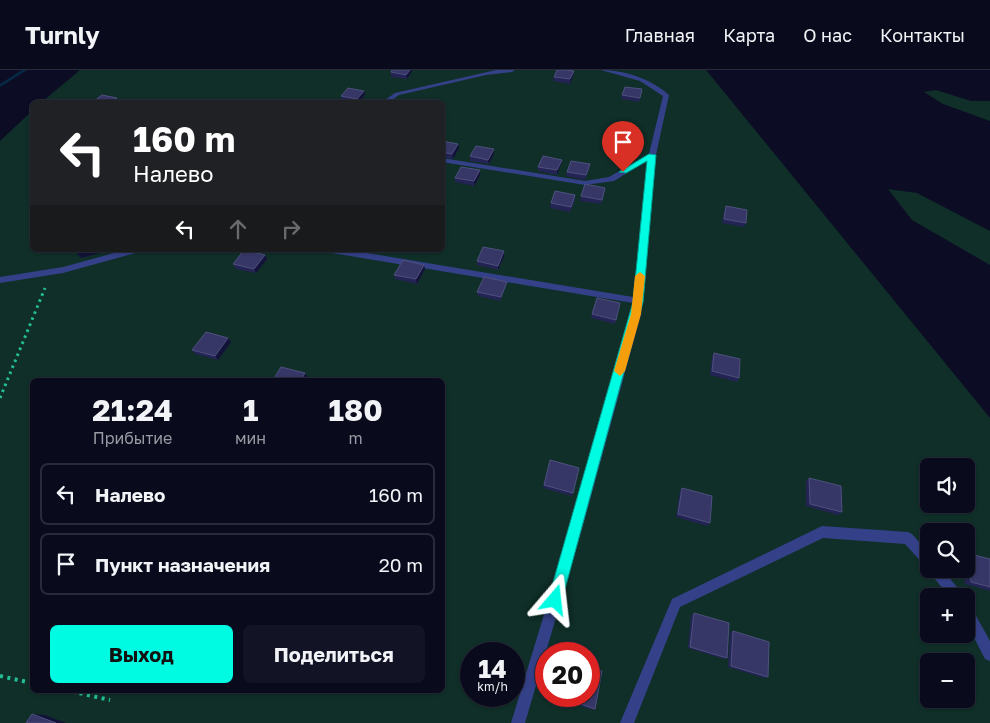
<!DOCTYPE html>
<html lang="ru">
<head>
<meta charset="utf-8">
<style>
	:root { --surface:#090a1c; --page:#121325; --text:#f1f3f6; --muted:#999aa3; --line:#292b3b; --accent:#00fbe3 }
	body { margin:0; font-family:"Golos Text",sans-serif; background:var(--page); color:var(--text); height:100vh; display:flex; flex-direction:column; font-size:19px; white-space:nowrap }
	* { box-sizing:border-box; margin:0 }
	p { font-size:16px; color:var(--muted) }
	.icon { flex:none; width:28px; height:28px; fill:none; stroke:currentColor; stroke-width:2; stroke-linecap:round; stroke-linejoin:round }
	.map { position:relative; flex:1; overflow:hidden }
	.panel { position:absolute; left:30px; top:308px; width:415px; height:315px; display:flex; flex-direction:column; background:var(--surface); border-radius:8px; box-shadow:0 1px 4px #0004,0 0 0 1px var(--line) }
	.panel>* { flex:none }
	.top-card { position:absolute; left:30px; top:30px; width:415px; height:152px; border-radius:8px; box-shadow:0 1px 4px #0004,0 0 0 1px var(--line); background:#202124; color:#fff; overflow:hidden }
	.fabs { position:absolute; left:920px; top:388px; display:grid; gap:10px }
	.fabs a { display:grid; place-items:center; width:55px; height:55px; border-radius:8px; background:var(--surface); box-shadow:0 1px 4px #0004,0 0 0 1px var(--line); font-size:25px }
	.speed { position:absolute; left:460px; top:572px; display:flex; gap:10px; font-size:25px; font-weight:700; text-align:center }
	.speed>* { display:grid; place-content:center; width:65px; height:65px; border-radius:50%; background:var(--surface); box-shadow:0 1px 4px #0004,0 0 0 1px var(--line); line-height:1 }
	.speed small { font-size:12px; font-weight:400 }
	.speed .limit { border:8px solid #d22; background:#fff; color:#111 }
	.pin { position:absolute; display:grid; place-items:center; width:42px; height:42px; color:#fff; margin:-51px -21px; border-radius:50% 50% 50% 0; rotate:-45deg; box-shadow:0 0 5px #0007 }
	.pin .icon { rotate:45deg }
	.me { position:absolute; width:55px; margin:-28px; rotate:17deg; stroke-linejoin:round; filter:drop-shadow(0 0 4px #0008) }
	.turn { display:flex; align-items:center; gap:18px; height:105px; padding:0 20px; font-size:22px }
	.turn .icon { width:65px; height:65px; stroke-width:2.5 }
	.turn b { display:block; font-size:35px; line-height:42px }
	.lanes { display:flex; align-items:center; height:48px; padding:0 20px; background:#0003; justify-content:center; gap:25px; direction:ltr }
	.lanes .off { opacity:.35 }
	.eta { display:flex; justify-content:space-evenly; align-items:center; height:85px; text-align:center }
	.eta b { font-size:30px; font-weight:700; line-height:35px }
	.cta { display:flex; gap:10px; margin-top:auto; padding:10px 20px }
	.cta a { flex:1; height:58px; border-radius:8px; background:var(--accent); color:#111; font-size:20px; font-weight:700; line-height:58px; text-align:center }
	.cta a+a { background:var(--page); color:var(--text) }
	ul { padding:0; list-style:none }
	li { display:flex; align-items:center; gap:15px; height:62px; margin:0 10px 8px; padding:0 10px; border:2px solid var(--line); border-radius:8px }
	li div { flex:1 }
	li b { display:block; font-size:19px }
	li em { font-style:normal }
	header { display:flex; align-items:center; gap:30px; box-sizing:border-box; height:70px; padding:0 25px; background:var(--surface); border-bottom:1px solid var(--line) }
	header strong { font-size:24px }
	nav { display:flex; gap:28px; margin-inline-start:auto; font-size:18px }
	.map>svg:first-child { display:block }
	.green { fill:#0f2f28; fill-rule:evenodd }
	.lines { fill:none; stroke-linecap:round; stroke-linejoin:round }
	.stream { fill:#062945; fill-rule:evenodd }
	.path-far1 { stroke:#24bf97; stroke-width:3; stroke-dasharray:2.5 4; stroke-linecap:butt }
	.path { stroke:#24bf97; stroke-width:4; stroke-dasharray:3 4.5; stroke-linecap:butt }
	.lane { fill:#344188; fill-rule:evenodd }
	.wall { fill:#242454 }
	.shaded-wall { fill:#131339 }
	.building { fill:#363766; stroke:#4e507e }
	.route { fill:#00fbe3; stroke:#00a394 }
	.slow { fill:#f59e0b }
</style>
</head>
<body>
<header>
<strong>Turnly</strong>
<nav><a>Главная</a><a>Карта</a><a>О нас</a><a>Контакты</a></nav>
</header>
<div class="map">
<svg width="990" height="653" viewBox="0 0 990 653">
	<rect width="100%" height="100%" fill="#0c0d25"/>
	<g class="green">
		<path d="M80,0h626l284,348v305h-990v-582l32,-30v139h410v-148h-400zM32,310h410v310h-410zM929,396h37v38h-37zM929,461h37v38h-37zM929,526h37v38h-37zM471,584h43v42h-43zM546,584h43v42h-43zM929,591h37v38h-37z"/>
		<path d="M936,20l35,11h19v20l-47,-17 -19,-12z"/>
		<path d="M888,119l29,4 73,38v34l-78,-45z"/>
	</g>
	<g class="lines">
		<path class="stream" d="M22,0h5l-27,17v-3z"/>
		<path class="path-far1" d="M0,328l45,-110"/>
		<g class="path">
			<path d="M0,606l32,7"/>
			<path d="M65,620l45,10"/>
		</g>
		<g class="lane">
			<path d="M496,0h19l-3,2 -26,3 -87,20 -10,7h-7l13,-9z"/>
			<path d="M601,0c24,0 50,9 68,25l-13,60 -14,146 -1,13 -59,215 -57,194h-14l59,-194 61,-215 2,-11 -301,-50 -4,-3h21l284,47 15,-137 -34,21 -29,4 -143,-23v-4l143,23 24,-4 40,-23 14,-58 -23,-15z"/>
			<path d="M125,180h15l-1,2 -76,21 -63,10v-6l63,-10z"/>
			<path d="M822,456l86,6 4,2 17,19v16h13l19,23 2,4h-14l-19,-23 -2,-5 -3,-2 -20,-22 -82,-6 -143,69 -46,116h-14l52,-124z"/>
			<path d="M966,533l4,2 20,36v20l-5,-2 -19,-37z"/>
		</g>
	</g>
	<g class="wall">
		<path d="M412,1l-5,8 -16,-2v-5z"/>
		<path d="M574,1l-1,5 -3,8 -17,-3 1,-4z"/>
		<path d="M642,19l-3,13 -18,-3 1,-4z"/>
		<path d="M365,25l-6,7h-6l-11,-1 -1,-5z"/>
		<path d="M442,71l17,7 -6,11 -11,-2z"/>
		<path d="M494,79v5l-5,10 -19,-3v-5z"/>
		<path d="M561,94l-4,11 -19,-4v-4z"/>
		<path d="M589,99l-4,11 -19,-4 1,-4z"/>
		<path d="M480,105l-6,11 -19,-4v-4z"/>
		<path d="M604,122l-3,12 -21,-3 1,-5z"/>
		<path d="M575,125v5l-5,12 -20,-4 1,-5z"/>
		<path d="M726,136l20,17 -2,4 -22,-4 2,-12z"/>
		<path d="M504,181v5l-6,14 -21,-5v-4z"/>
		<path d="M265,185l2,4 -11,14 -20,-4 -3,-5z"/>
		<path d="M425,199l-8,15 -22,-5 -1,-4z"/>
		<path d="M506,216l-6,15 -22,-5 -1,-4z"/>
		<path d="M620,233l-5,21 -24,-6 1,-4z"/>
		<path d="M228,268l3,4 -13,18 -23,-6 -3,-4z"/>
		<path d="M714,283l25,25 -2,4 -27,-7 2,-18z"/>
		<path d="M550,390l23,33 -1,3 -29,-8z"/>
		<path d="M809,408l33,34 -4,3 -32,-9v-25z"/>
		<path d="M682,418l28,35 -3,3 -31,-9 4,-26z"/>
		<path d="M966,483l24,6v32l-25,-7 -2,-15h3z"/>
		<path d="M694,543l33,45 -3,1 -36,-11 3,-33z"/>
		<path d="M733,561l35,46 -4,1 -36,-11 2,-35z"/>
		<path d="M557,626h32l6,13 -2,1 -37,-12z"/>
	</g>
	<g class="shaded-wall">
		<path d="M410,0h2v1l-5,8 -1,-4z"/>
		<path d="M574,1l-1,5 -3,8v-5z"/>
		<path d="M364,21l1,4 -6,7h-1l-1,-3z"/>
		<path d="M117,28l2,4h-8z"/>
		<path d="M458,74l1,4 -6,11 -1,-5z"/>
		<path d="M494,79v5l-5,10 -1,-4z"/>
		<path d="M562,90l-1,4 -4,11v-5z"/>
		<path d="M480,100v5l-6,11v-5z"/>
		<path d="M74,180h38l-31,8z"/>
		<path d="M504,181v5l-6,14v-4z"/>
		<path d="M265,185l2,4 -11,14 -2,-4z"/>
		<path d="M424,195l1,4 -8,15 -1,-5z"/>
		<path d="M228,268l3,4 -13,18 -3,-4z"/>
		<path d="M305,303l2,3 -2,4h-4z"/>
		<path d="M32,644l13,1 21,8h-10z"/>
	</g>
	<g class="building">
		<path d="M392,0h18l-4,5 -15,-3z"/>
		<path d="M557,0h8l9,1 -4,8 -16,-2z"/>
		<path d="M625,17l17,2 -2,9 -18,-3z"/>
		<path d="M348,18l16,3 -7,8 -16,-3z"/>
		<path d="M102,25l15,3 -6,4h-18z"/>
		<path d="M442,71l16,3 -6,10 -10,-2z"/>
		<path d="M476,76l18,3 -6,11 -18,-4z"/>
		<path d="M543,86l19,4 -5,10 -19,-3z"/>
		<path d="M571,91l19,3 -4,11 -19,-3z"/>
		<path d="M461,97l19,3 -6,11 -19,-3z"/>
		<path d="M585,114l20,4 -3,12 -21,-4z"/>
		<path d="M555,121l20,4 -4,12 -20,-4z"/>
		<path d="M726,136l21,4 -1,13 -22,-4z"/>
		<path d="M483,177l21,4 -6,15 -21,-5z"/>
		<path d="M244,180l21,5 -11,14 -21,-5z"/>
		<path d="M403,190l21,5 -8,14 -22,-4z"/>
		<path d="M484,207l23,5 -6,15 -24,-5z"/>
		<path d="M597,228l23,5 -4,17 -24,-6z"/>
		<path d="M206,262l22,6 -13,18 -23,-6z"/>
		<path d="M714,283l26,6 -1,19 -27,-7z"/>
		<path d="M281,297l24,6 -4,7h-28z"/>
		<path d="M550,390l29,8 -6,25 -29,-8z"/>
		<path d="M809,408l32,8 1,26 -32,-8z"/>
		<path d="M682,418l30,8 -2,27 -32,-9z"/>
		<path d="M966,483l24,6v28l-19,-5z"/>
		<path d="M694,543l35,10 -2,35 -37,-11z"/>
		<path d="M733,561l36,11 -1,35 -37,-11z"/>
		<path d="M589,597l13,4 -7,38 -37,-13h31z"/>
		<path d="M32,644l24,9h-30z"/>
	</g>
	<path class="route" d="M649,84l7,1 -13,147 -81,298 -2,5 -5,2 -5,-2 -2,-5 85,-298 14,-141 -21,12 -7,-1z"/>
	<path class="slow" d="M640,202l5,4 -4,38 -16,57 -5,5 -6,-5 17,-57 4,-38z"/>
</svg>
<div class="fabs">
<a><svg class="icon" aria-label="sound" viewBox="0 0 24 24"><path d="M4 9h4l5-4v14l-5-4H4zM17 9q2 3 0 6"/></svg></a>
<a><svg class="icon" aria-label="search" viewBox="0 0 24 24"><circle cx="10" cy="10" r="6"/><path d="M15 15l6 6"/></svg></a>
<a>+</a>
<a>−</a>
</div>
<div class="speed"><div>14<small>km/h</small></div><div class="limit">20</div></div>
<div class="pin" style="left:623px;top:102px;background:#d93025"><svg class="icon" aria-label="arrive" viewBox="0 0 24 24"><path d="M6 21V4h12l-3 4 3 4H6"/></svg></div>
<svg class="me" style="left:555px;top:530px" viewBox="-20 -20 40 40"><path d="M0-17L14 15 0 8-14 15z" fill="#00fbe3" stroke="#fff" stroke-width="4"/></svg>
<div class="top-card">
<div class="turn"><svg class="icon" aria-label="left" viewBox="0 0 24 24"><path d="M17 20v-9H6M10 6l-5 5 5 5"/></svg><div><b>160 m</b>Налево</div></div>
<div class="lanes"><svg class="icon" aria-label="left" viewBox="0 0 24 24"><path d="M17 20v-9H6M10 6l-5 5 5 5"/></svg><svg class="icon off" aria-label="ahead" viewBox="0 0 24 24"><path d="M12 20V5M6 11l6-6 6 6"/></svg><svg class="icon off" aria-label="right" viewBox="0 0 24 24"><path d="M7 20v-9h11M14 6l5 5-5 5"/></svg></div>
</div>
<section class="panel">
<div class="eta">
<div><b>21:24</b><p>Прибытие</p></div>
<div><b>1</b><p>мин</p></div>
<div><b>180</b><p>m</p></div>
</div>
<ul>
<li><svg class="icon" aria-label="left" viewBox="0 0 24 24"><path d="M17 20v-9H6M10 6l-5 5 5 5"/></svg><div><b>Налево</b></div><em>160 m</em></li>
<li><svg class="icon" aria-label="arrive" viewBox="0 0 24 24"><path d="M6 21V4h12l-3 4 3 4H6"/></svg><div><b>Пункт назначения</b></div><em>20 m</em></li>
</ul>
<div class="cta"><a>Выход</a><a>Поделиться</a></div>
</section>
</div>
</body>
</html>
